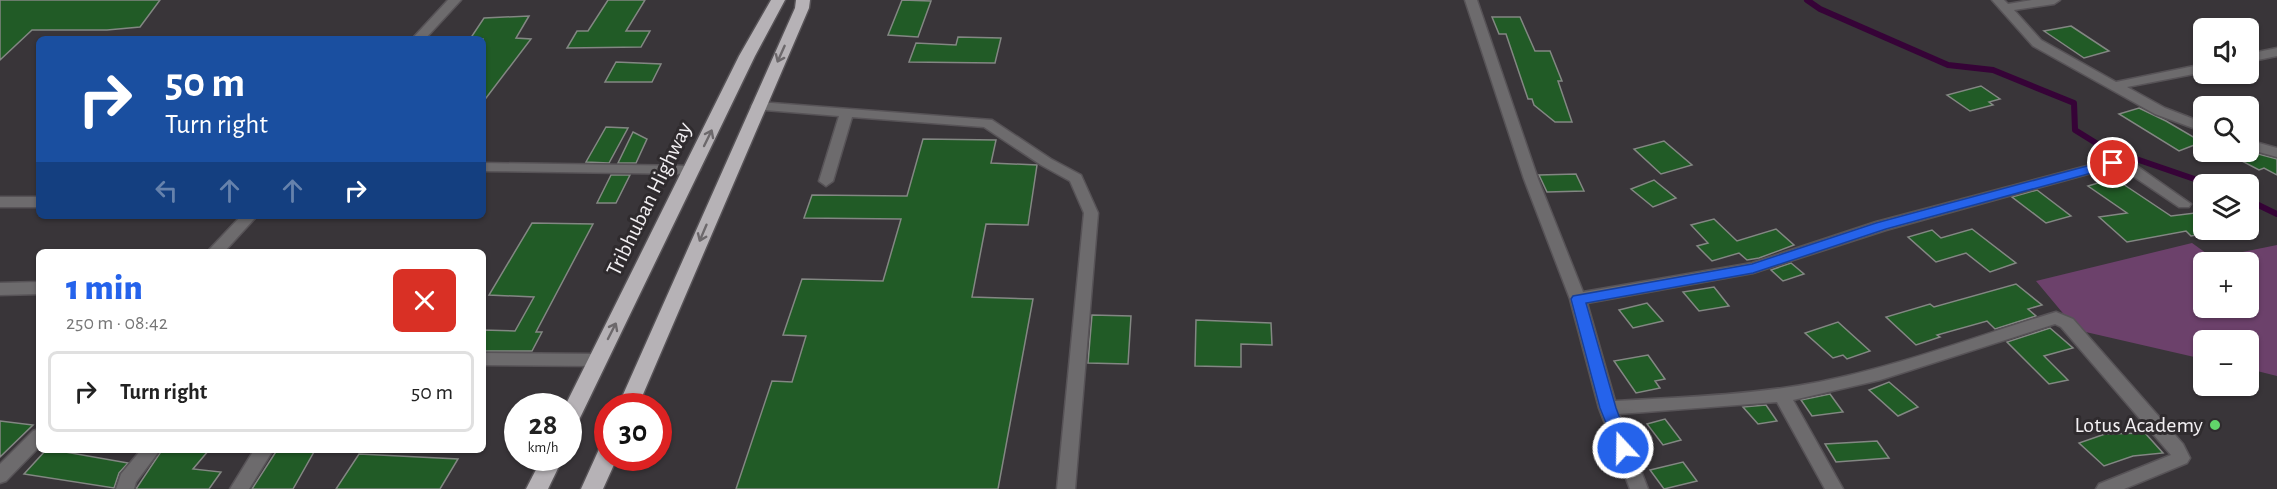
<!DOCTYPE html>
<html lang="en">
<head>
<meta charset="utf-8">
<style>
	:root { --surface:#fff; --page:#f6f6f6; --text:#222; --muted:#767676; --line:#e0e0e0; --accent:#2563eb }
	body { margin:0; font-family:"Alegreya Sans",sans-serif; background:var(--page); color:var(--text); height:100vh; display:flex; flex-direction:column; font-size:22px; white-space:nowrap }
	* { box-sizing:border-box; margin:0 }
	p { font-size:20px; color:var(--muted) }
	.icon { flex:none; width:33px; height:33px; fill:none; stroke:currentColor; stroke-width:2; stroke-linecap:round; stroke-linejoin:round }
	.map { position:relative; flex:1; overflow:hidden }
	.panel { position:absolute; left:36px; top:249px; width:450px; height:204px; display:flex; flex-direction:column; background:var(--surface); border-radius:9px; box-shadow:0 2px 4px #0004 }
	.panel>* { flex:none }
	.top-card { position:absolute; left:36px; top:36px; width:450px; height:183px; border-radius:9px; box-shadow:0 2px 4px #0004; background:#1a4fa0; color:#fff; overflow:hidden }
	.buttons { position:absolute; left:2193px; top:18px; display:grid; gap:12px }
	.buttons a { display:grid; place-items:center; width:66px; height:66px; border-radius:9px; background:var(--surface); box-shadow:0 2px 4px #0004; font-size:30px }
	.speed { position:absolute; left:504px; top:393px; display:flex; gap:12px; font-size:30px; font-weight:700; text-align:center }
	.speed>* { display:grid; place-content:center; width:78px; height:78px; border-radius:50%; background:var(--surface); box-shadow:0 2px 4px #0004; line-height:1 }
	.speed small { font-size:15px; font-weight:400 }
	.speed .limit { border:9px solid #d22; background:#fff; color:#111 }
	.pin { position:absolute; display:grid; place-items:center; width:51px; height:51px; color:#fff; margin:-26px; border:3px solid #fff; border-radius:50%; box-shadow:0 2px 6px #0007 }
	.me { position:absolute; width:66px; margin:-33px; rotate:339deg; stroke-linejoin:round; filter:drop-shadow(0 0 4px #0008) }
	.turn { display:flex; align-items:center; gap:21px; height:126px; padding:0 30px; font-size:27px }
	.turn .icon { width:78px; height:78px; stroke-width:2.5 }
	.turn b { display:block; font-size:42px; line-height:51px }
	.lanes { display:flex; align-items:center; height:57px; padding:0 30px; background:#0003; justify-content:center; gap:30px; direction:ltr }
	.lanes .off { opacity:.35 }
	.round { display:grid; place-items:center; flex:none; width:63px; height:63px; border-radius:9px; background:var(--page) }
	.head { display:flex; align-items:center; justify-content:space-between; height:102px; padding:0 30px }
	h1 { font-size:36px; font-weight:800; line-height:45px; color:var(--accent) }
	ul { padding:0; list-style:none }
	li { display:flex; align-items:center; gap:18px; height:81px; margin:0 12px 9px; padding:0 18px; border:3px solid var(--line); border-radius:9px }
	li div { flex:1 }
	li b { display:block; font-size:22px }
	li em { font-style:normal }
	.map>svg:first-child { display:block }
	.green { fill:#6c416b; fill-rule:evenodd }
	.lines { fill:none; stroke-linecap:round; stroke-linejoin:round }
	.stream { stroke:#360337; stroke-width:6 }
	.building { fill:#215b26; stroke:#838783; stroke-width:1.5 }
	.minor-casing { stroke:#575357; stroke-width:3 }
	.highway-casing { stroke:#575357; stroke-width:3 }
	.minor { fill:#6d6b6d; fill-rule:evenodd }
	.highway { fill:#b6b2b6; fill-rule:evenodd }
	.oneway { stroke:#6c686b }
	.route { fill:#2563eb; stroke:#184099; stroke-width:1.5 }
	.poi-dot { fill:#61d46a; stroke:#2f2b2e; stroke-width:2 }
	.labels { text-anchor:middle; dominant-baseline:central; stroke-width:6; stroke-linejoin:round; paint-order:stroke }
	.street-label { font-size:22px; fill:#f3f0f3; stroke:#2f2b2e }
	.poi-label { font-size:22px; fill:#f3f0f3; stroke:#2f2b2e; text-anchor:end }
</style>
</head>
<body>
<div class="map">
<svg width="2277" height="489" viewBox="0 0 2277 489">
	<rect width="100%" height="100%" fill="#393539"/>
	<path class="green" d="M2192,243l21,15 64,-13v131l-28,-7 -1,-29h-44l-1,19 -126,-29 -41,-49zM2204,262h44v46h-44z"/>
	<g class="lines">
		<g class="stream">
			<path d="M1807,0l13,9 128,56 45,5 81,33 1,27 29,18 105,36"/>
			<path d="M2248,200l29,14"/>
		</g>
	</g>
	<g class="building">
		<path d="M0,0h160l-20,27 -33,3h-75l-32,30z"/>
		<path d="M608,0h37l-19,31h24l-9,16 -74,1 10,-17h11z"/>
		<path d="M902,0l29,1 -13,36 -30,-2z"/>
		<path d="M529,16l-13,22 15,1 -48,63v-63h-13l14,-21z"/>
		<path d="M1492,17h28l15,34h15l12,30h-4l14,41h-17l-21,-17 -2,-6h-4l-22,-65h-7z"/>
		<path d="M2071,26l38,25 -25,7 -40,-27z"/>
		<path d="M958,37l43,1 -6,25 -86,-1 7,-19 40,2z"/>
		<path d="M616,62l45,2 -9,18h-47z"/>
		<path d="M1981,86l19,13 -11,3 4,3 -23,6 -23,-16z"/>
		<path d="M2139,108l27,13 36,21 -23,9 -60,-37z"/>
		<path d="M606,127l22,1 -19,35 -23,-1z"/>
		<path d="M633,132l14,7 -11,24h-18z"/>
		<path d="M923,139l73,1 -5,23 46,2 -9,60 -42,-1 -14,73 61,2 -35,190h-262l36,-108 20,1 14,-46 -23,-1 19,-56 81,2 18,-62 -97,-1 8,-23 95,1z"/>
		<path d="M1664,141l28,24 -31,9 -27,-25z"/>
		<path d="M2251,152l26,7v16l-13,-7 -5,2 -21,-11z"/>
		<path d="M1576,174l8,17 -37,1 -8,-17z"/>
		<path d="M611,175h19l-14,28h-19z"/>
		<path d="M2114,178l57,38 24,-3 9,7v14l-13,2 -5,-5 -59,11 -28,-25 28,-4 -39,-27z"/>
		<path d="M1654,180l22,18 -23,9 -22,-18z"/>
		<path d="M2037,190l34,26 -25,7 -34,-26z"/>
		<path d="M1714,219l23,22 39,-12 18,16 -35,13 -12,2 -8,-7 -27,8 -15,-15 11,-3 -17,-18z"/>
		<path d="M532,223l61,1 -57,108h6l-10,19h-49v-21l32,1 19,-34 -45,-2z"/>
		<path d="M1972,229l44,34 -26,9 -24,-19 -30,9 -28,-25 24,-7 9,8z"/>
		<path d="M1791,263l13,11 -21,7 -12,-11z"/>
		<path d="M2016,284l26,21 -14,4 8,7 -41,13 -8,-8 -50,14 3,2 -24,8 -30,-28 44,-13 4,3z"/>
		<path d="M1714,287l15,19 -30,5 -16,-19z"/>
		<path d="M1647,303l16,18 -30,7 -14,-18z"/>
		<path d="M1092,315l39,1 -3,48 -40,-1z"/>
		<path d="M1196,320l75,3 1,22 -31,-1v23l-46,-1z"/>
		<path d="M1838,322l32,29 -23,8 -4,-4 -10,3 -28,-25z"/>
		<path d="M2050,328l23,20 -29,8 24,24 -19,4 -42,-42z"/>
		<path d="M1648,355l17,24 -10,2 5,7 -24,5 -22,-32z"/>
		<path d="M1889,382l29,25 -20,9 -29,-26z"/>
		<path d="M1830,394l13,18 -31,4 -11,-16z"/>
		<path d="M1766,405l11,16 -19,3 -15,-17z"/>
		<path d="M1665,419l16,21 -18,5 -16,-21z"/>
		<path d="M0,421l33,4 -33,32z"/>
		<path d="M2145,433l18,20 -30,3 -29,10 -25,-23 26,-9z"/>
		<path d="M1877,441l12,17 -53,4 -11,-18z"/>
		<path d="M46,450h8l74,13 -9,10 -5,15 -90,-14z"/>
		<path d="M162,450h47l-16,19 28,3 -12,17h-73z"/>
		<path d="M277,450h38l-22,39h-41z"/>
		<path d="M359,454l99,5 -18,30h-104z"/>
		<path d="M1683,462l14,19 -33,8 -14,-19z"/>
	</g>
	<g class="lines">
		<defs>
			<g id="minor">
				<path d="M448,0h13l-36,39h-13z"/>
				<path d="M1465,0h12l61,179 45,113 169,-29 124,-41 237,-63 21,5 57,40 -2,3h-10l-55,-37 -11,-3 -227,63 -133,43 -166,30 28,98c68,-4 137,-6 204,-19 81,-16 158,-46 237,-70l17,7 110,125 7,14 -3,5 -63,26h-28l3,-5 72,-29 -110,-128 -6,-3 -175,56 -87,20 50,89h-18l-48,-87 -158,12 29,75h-18l-31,-81 -29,-109 -46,-120z"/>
				<path d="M1992,0h12l4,4 24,-4h28l-6,4 -40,6 27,30 75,42 88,-18v8l-77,15 38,21 39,15v9l-49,-18 -122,-68z"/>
				<path d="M2277,48v8l-29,6v-8z"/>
				<path d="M758,102l234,18 59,39 30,16 17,38 -23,276h-18l27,-276 -14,-32 -29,-16 -57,-38 -132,-10 -19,64 -7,5 -7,-5 20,-65 -86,-7 -2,-3 2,-3z"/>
				<path d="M2248,140l29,8v9l-29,-8z"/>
				<path d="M483,163l210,3 7,4 -7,4 -209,-3z"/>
				<rect x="0" y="197" width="39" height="10"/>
				<path d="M241,216h16l-33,36h-17z"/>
				<path d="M39,282v12l-39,1v-12z"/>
				<path d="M483,353l114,1 6,2 2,4 -2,4 -6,2 -114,-1z"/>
				<path d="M39,429v18l-33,34 -6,2v-19l33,-33z"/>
				<path d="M141,450h19l-24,32 -2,7h-18l5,-15z"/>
				<path d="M254,450h19l-24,39h-19z"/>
			</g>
			<g id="highway">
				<path d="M771,0h14l-30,56 -177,366 -3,6 -7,2v-24h-3l174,-350z"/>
				<path d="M796,0h14l-1,8 -171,398h-20l177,-398z"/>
				<path d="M608,445v13h9l-14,31h-22l19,-42z"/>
				<path d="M542,458h21l-15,31h-22z"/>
			</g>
		</defs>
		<use href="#minor" class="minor-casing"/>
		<use href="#highway" class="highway-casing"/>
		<use href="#minor" class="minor"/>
		<use href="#highway" class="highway"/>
	</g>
	<defs><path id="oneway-shaft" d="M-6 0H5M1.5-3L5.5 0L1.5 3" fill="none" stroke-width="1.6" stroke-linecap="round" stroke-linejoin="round" transform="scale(1.5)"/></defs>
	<g class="oneway">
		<use href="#oneway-shaft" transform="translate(781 54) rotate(114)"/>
		<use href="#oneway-shaft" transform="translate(708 138) rotate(-64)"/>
		<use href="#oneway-shaft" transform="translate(703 233) rotate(113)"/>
		<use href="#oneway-shaft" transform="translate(612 331) rotate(-63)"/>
	</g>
	<path class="route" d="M2113,159l6,4 -2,3 -231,63 -133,44 -167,30 30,105 15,40 -8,7 -5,-2 -18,-45 -29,-109 2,-3 179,-32 124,-41z"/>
	<circle class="poi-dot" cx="2215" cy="425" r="6"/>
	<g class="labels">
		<g class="street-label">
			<text transform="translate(649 199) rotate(-64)">Tribhuban Highway</text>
		</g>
		<g class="poi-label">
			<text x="2203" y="425">Lotus Academy</text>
		</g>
	</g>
</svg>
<div class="buttons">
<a><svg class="icon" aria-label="sound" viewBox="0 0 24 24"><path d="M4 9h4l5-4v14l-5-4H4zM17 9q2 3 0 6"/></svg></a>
<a><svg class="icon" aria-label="search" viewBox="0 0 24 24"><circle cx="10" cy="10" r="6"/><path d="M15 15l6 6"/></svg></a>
<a><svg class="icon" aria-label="layers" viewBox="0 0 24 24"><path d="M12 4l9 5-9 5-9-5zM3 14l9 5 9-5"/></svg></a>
<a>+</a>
<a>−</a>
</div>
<div class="speed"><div>28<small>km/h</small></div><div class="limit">30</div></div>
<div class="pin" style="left:2113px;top:163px;background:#d93025"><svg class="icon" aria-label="arrive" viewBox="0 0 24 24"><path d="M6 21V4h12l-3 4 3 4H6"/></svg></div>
<svg class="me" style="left:1623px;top:448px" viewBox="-20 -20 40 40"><circle r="17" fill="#2563eb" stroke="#fff" stroke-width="3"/><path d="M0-11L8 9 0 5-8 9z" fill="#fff"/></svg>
<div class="top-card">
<div class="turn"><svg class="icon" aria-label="right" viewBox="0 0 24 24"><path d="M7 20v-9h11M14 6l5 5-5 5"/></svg><div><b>50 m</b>Turn right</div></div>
<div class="lanes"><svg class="icon off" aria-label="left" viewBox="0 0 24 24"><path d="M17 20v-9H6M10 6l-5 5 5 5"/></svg><svg class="icon off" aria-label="ahead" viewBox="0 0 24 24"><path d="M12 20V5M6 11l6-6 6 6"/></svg><svg class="icon off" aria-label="ahead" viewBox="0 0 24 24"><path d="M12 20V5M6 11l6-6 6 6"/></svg><svg class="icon" aria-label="right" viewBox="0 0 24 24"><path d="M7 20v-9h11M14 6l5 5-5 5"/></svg></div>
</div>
<section class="panel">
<div class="head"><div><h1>1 min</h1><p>250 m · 08:42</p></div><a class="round" style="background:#d93025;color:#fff"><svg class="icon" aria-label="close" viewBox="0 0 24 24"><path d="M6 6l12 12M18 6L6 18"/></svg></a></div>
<ul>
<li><svg class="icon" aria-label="right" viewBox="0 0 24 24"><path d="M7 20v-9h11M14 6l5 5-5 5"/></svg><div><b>Turn right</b></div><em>50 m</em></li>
</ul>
</section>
</div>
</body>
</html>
